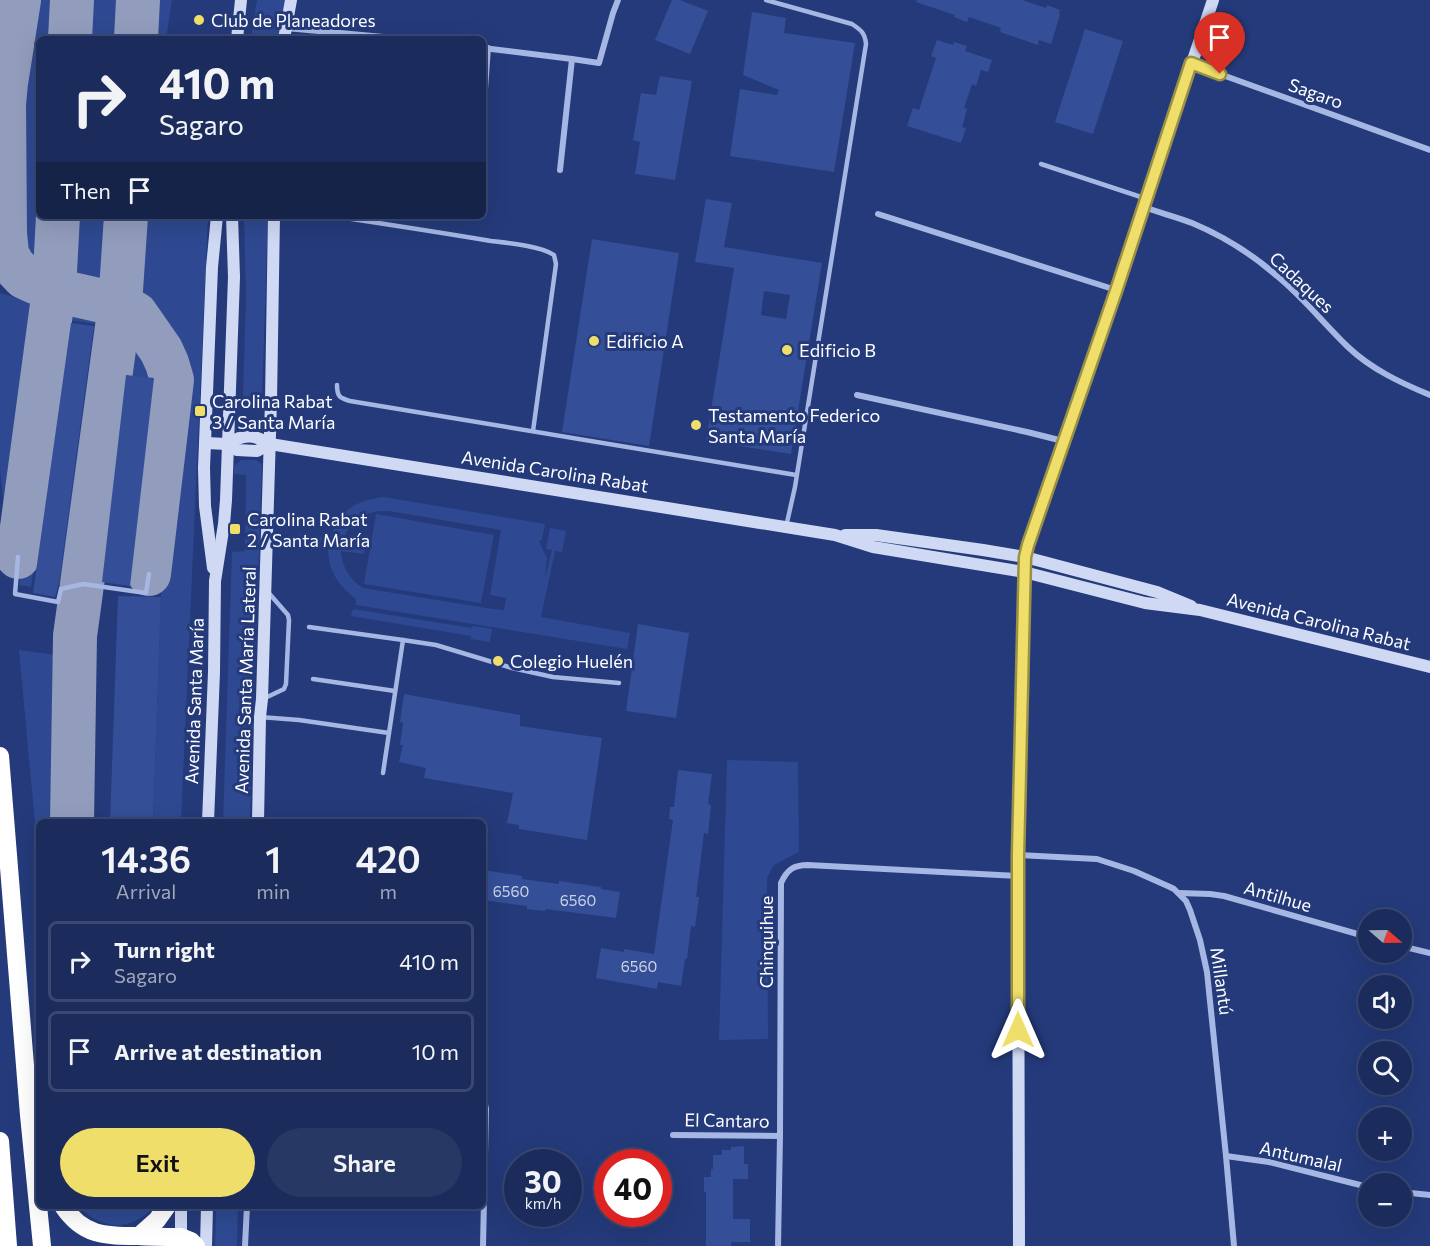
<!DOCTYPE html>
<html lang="en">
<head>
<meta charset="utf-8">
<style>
	:root { --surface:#1b2c5c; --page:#283865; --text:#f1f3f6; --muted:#a0a7bb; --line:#394872; --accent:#efdf6a }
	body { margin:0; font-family:Commissioner,sans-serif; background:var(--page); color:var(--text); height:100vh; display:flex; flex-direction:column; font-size:22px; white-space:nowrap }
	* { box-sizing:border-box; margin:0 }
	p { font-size:20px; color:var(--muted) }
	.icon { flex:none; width:33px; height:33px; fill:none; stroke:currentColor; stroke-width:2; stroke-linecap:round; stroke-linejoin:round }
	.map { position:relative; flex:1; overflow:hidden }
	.side { position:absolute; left:36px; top:819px; width:450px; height:390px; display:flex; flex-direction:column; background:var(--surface); border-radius:9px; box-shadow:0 6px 24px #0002,0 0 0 2px var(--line) }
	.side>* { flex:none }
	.guide { position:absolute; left:36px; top:36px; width:450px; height:183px; border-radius:9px; box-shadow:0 6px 24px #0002,0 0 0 2px var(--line); background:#1b2c5c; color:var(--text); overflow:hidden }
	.needle { width:39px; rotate:110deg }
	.buttons { position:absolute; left:1358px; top:909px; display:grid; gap:12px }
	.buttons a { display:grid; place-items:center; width:54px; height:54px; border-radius:50%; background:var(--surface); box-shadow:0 6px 24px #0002,0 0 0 2px var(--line); font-size:30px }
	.speed { position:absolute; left:504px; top:1149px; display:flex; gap:12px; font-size:30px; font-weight:700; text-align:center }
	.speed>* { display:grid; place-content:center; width:78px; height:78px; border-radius:50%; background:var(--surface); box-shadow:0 6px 24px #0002,0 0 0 2px var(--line); line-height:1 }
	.speed small { font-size:15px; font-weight:400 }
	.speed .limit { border:9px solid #d22; background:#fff; color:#111 }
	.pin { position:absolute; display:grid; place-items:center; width:51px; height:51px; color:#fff; margin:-62px -26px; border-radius:50% 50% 50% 0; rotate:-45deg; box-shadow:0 0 6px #0007 }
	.pin .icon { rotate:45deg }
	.me { position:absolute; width:66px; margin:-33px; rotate:0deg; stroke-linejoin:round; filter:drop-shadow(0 0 4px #0008) }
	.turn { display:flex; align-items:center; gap:21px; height:126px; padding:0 24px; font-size:27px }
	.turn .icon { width:78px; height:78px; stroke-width:2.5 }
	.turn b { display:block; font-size:42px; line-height:51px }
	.then { display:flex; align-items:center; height:57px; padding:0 24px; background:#0003; gap:12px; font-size:22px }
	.eta { display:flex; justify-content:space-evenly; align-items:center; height:102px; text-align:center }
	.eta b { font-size:36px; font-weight:600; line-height:42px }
	.button { display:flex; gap:12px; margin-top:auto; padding:12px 24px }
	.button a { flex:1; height:69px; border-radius:36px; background:var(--accent); color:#111; font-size:24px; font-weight:600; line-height:69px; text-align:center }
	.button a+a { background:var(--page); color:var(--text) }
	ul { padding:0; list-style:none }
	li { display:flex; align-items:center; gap:18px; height:81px; margin:0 12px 9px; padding:0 12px; border:3px solid var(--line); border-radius:9px }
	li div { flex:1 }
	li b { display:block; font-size:22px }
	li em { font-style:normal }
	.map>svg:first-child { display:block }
	.green { fill:#2e4991; fill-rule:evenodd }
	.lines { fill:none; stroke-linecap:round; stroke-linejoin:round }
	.taxiway { stroke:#929cbc; stroke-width:44 }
	.building { fill:#344f97; fill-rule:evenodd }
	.lane { stroke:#a6b7e4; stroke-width:4.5 }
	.street { stroke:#a6b7e4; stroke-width:6 }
	.secondary { stroke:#cfd9f4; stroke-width:12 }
	.highway { stroke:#fff; stroke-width:18 }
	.route-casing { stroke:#9b9145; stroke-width:15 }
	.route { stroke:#efdf6a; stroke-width:10 }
	.poi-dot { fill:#efdf6a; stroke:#243a7a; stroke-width:2 }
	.labels { text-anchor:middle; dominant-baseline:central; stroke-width:6; stroke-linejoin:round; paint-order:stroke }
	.number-label { font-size:15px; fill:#ccd3e5 }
	.poi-label { font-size:18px; fill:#fff; stroke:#243a7a; text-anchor:start }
	.street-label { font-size:18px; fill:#fff; stroke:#243a7a }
</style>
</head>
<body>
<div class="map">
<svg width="1430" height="1246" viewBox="0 0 1430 1246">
	<rect width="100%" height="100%" fill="#243a7a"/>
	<g class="green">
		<path d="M33,0h31l-3,39h-22v177h9l-4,51 -18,-14 -10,-20 -5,-29 2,-77 11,-81z"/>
		<path d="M82,0h48l-2,39h-50z"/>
		<path d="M142,0h30l-6,39h-25z"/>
		<path d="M257,0h28l-7,39h-27z"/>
		<path d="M67,216h51c-2,48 8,86 -56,67z"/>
		<path d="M131,216h77l-27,606h-28l8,-229 -10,-2 26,-215c-7,-21 -13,-43 -28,-60 -6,-8 -15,-12 -23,-16z"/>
		<path d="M244,216h24l-6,182 -19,-1 3,-100z"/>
		<path d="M0,293l42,12 -32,255 -10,-90z"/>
		<path d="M61,303l42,7 5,5 -1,11 -33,258 -15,-1 36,-259 -26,-4 -38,267 -12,-2z"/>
		<path d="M139,332c13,15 20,31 25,49l-25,206 -9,-1 24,-208 -28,-2 -24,207 -12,-3 33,-246z"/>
		<path d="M241,460h15l6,4 -12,358h-27l9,-270 13,-1 1,-76 -12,-1v-8z"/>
		<path d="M384,497l161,27 -3,16 -3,1 8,17 -2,21 7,-29 -6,-1 4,-21 16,3 -4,21 -7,-1 -14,66 89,16 -3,16 -271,-44v-6c-17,-13 -28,-28 -28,-50l-32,-6 2,-9 32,5c8,-28 26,-39 54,-42zM379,511h10l112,19 -11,65 16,3 -2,12 -11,-1 -130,-21c-13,-8 -21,-21 -22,-37l23,3 2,-9 -23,-4c5,-18 18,-27 36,-30z"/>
		<path d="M376,514l118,21 -13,68 -117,-19z"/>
		<path d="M353,609l119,19 1,-2 19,3 -2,13 -19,-3v-3l-120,-20z"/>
		<path d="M19,650l44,6 -4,166h-20v45z"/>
		<path d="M727,760l71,2 1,90 -25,13 -7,13 1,161 -49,1z"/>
		<path d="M77,1206h78c-26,27 -51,24 -78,0z"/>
		<path d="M216,1206h22l-1,40h-22z"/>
	</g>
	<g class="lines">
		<g class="taxiway">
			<path d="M19,0l-13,83 -2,21 1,129 2,21 6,11 11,12 11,5 19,8 66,15 16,9 25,36 6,13 5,17 -23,194"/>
			<path d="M70,39l2,-39"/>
			<path d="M136,39l2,-39"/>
			<path d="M18,557l36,-267 4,-74"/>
			<path d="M72,822l3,-186 45,-331 6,-89"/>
		</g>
	</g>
	<g class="building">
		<path d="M672,0h8l28,11 -18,43 -35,-14z"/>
		<path d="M917,0h105l24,8 1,-3 13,5 -1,4 1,1 -9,29 -12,-4 -1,5 -38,-13 1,-4 -32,-11 -2,5 -13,-5 1,-2 -39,-13z"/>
		<path d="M752,12l34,6 -2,15 71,10 -21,129 -104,-16 10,-67 37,6 2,-5 -36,-15z"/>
		<path d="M1085,29l38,12 -30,93 -38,-12z"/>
		<path d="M937,40l16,5 1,-3 13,4 -2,5 27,9 -4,12 -7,-2 -5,16 -4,-2 -8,24 3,1 -5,18 4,1 -5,15 -54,-17 6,-18 6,2 17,-52 -5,-2z"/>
		<path d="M660,76l32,5 -17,99 -40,-6 5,-32 -7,-2 8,-47 15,2z"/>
		<path d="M706,199l26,4 -8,44 98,16 -31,191 -85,-13 28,-173 -39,-6zM764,291l26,4 -4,24 -25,-4z"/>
		<path d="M592,239l87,14 -30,193 -87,-14z"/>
		<path d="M71,323l23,3 -35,257 -4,14 -22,-4z"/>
		<path d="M126,375l28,3 -24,208 -28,-4z"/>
		<path d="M118,596l43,1 -8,225h-43z"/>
		<path d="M638,624l51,9 -13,85 -50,-7z"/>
		<path d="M404,694l116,21v11l82,12 -15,102 -68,-11v-4l-12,-2 6,-30 -89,-15 2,-10 -27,-6 4,-17h-3l3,-22 -3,-1z"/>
		<path d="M678,770l34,4 -4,30 3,1 -3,29 -4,-1 -8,64h3l-4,30 -4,-1 -4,33h-2l-4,27 -23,-4 -1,7 -61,-11 5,-30 23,4v-3l30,5 19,-134 -4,-1 1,-12h4z"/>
		<path d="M483,870l39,6v3l37,5v-3l42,6v2l19,3 -4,26 -70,-9 -1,2 -18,-2v-3l-44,-6z"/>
		<path d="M744,1146v18h4v15h-15v40h17v23h-19v4h-25v-54h-2v-15h7v-8h2v-14h9v-5h9v-3z"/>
	</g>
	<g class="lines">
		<g class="lane">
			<path d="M766,0l86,24c9,6 13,9 14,20l-71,443 -9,40"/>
			<path d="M1041,164l106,35"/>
			<path d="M332,216c53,8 106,16 159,25 17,2 50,5 63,14l2,9 -23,167"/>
			<path d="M337,385c0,12 3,13 13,16l446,74"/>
			<path d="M18,557l-3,37 43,8 3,-13 22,-5 63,9 3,-19"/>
			<path d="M309,627l94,13"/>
			<path d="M313,679l82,12"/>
			<path d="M265,698l19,-9 2,-5 3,-64 -1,-5 -21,-24"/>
			<path d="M260,717l39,3 90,13"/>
			<path d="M383,773l20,-133 33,5 76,23 41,9 66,6"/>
		</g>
		<g class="street">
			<path d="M286,28l119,11"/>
			<path d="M483,48l89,11"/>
			<path d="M1192,64l238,86"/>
			<path d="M483,117l5,-69"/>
			<path d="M560,170l12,-111 27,4 14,-50 5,-13"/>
			<path d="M1144,207c16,6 33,10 48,16 31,13 60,31 85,53 26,21 47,48 71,71 23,22 53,36 82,48"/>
			<path d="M878,214l238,76"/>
			<path d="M857,395l170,37 36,9"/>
			<path d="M1018,855l79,4 37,12 36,16 4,2 12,12 4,9 10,30 7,32 19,184 8,90"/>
			<path d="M1179,893l31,1 14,2 144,41"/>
			<path d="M1401,946l29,7"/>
			<path d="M673,1135l107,1"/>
			<path d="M1226,1156l43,6 99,25"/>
			<path d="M1401,1192l29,3"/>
			<path d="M245,1246l2,-40"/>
			<path d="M483,1246l3,-137 -3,-14"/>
			<path d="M778,1246l2,-110 1,-253c6,-13 12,-18 27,-18l210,11"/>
		</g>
		<g class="secondary">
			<path d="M237,39l4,-39"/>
			<path d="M284,39l7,-39"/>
			<path d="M206,443l21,1 10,6 20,1 13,-7"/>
			<path d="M227,444c16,-10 27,-10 43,0l565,91 38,12 151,25 121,31 55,7 230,57"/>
			<path d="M845,535h31l107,15 42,7 132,35 34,14"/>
			<path d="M213,568l-8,-62 -1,-38 8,-201 5,-51"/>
			<path d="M208,822l6,-150 1,-91 9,-57 2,-24 8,-223 -2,-61"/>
			<path d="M258,822l2,-105 2,-18 9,-298 3,-185"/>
			<path d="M181,1244v-38"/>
			<path d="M206,1246l1,-40"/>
			<path d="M1019,1246l-1,-391 7,-298 3,-12 88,-254 97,-291"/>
		</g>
		<g class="highway">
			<path d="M0,756l29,359 13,131"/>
			<path d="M0,1141l8,105"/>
			<path d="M63,1206c20,30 42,30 75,30 14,1 29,1 43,1l10,4 5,5"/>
			<path d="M139,1236l18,-16 10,-14"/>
		</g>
	</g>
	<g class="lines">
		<defs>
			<path id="route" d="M1018,1030v-175l7,-298 3,-12 88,-254 75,-228 29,11"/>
		</defs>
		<use href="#route" class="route-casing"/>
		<use href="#route" class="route"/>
	</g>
	<g class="poi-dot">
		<circle cx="199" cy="20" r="6"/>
		<circle cx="594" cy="341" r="6"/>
		<circle cx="787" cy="350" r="6"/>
		<rect x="194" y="405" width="12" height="12" rx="3"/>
		<circle cx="696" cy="425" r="6"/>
		<rect x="229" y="523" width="12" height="12" rx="3"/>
		<circle cx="498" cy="661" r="6"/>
	</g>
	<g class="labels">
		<g class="number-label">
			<text x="511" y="891">6560</text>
			<text x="578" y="900">6560</text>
			<text x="639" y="966">6560</text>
		</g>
		<g class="poi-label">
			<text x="211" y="20">Club de Planeadores</text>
			<text x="606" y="341">Edificio A</text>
			<text x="799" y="350">Edificio B</text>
			<text x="212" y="401">Carolina Rabat<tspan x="212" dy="21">3 / Santa María</tspan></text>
			<text x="708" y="415">Testamento Federico<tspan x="708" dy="21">Santa María</tspan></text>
			<text x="247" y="519">Carolina Rabat<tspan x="247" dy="21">2 / Santa María</tspan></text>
			<text x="510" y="661">Colegio Huelén</text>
		</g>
		<g class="street-label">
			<text transform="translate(1316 93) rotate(20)">Sagaro</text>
			<text transform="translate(1302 282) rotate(43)">Cadaques</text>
			<text transform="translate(555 471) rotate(9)">Avenida Carolina Rabat</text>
			<text transform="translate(1319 621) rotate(14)">Avenida Carolina Rabat</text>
			<text transform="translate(245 680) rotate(-88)">Avenida Santa María Lateral</text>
			<text transform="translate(194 701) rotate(-88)">Avenida Santa María</text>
			<text transform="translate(1278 896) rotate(16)">Antilhue</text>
			<text transform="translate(766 942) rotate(-90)">Chinquihue</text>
			<text transform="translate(1222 981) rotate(82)">Millantú</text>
			<text transform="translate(727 1120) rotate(1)">El Cantaro</text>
			<text transform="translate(1301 1156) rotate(13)">Antumalal</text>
		</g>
	</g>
</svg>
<div class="buttons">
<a><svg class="needle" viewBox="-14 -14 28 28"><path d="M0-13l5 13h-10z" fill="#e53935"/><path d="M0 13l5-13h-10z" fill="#a0a7bb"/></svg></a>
<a><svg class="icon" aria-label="sound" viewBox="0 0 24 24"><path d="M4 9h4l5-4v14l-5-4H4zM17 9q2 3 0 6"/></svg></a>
<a><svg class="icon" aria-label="search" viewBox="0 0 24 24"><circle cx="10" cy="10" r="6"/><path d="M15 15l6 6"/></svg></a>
<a>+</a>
<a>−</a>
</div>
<div class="speed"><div>30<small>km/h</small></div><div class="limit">40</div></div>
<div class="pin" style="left:1220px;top:74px;background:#d93025"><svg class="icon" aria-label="arrive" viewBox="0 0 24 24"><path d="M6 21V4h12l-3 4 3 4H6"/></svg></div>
<svg class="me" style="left:1018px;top:1030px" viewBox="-20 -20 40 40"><path d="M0-17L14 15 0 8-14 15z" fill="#efdf6a" stroke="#fff" stroke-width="4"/></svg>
<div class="guide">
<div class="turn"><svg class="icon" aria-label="right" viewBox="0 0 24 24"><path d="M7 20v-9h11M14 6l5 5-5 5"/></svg><div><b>410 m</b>Sagaro</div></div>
<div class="then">Then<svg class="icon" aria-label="arrive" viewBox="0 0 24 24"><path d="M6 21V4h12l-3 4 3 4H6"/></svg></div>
</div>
<section class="side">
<div class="eta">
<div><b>14:36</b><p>Arrival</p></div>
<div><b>1</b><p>min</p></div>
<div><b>420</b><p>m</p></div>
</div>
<ul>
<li><svg class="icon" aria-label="right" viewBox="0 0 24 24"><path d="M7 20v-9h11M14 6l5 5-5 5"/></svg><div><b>Turn right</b><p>Sagaro</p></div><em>410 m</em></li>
<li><svg class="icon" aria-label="arrive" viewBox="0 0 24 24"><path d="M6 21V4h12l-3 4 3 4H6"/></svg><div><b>Arrive at destination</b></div><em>10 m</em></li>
</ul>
<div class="button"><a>Exit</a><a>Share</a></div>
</section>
</div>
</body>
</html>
